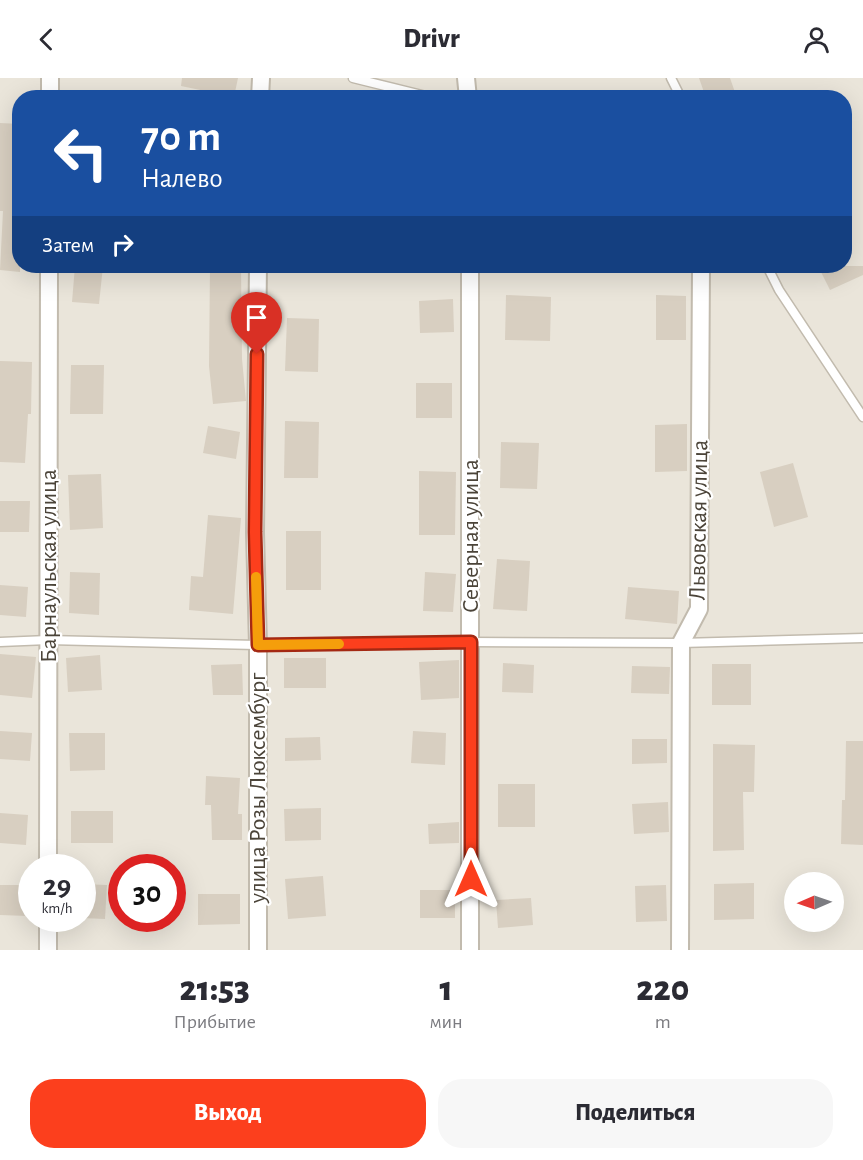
<!DOCTYPE html>
<html lang="ru">
<head>
<meta charset="utf-8">
<style>
	:root { --surface:#fff; --page:#f7f7f7; --text:#2b2b33; --muted:#7c7c81; --accent:#fc3f1d }
	body { margin:0; font-family:"Alegreya Sans",sans-serif; background:var(--page); color:var(--text); height:100vh; display:flex; flex-direction:column; font-size:22px; white-space:nowrap }
	* { box-sizing:border-box; margin:0 }
	p { font-size:20px; color:var(--muted) }
	.icon { flex:none; width:33px; height:33px; fill:none; stroke:currentColor; stroke-width:2; stroke-linecap:round; stroke-linejoin:round }
	.map { position:relative; height:872px; overflow:hidden }
	.details { display:flex; flex-direction:column; background:var(--surface); flex:1 }
	.details>* { flex:none }
	.banner { position:absolute; left:12px; top:12px; width:840px; height:183px; border-radius:24px; box-shadow:0 6px 24px #0002; background:#1a4fa0; color:#fff; overflow:hidden }
	.needle { width:39px; rotate:268deg }
	.tools { position:absolute; left:784px; top:794px; display:grid; gap:12px }
	.tools a { display:grid; place-items:center; width:60px; height:60px; border-radius:50%; background:var(--surface); box-shadow:0 6px 24px #0002; font-size:30px }
	.speed { position:absolute; left:18px; top:776px; display:flex; gap:12px; font-size:30px; font-weight:700; text-align:center }
	.speed>* { display:grid; place-content:center; width:78px; height:78px; border-radius:50%; background:var(--surface); box-shadow:0 6px 24px #0002; line-height:1 }
	.speed small { font-size:15px; font-weight:400 }
	.speed .limit { border:9px solid #d22; background:#fff; color:#111 }
	.pin { position:absolute; display:grid; place-items:center; width:51px; height:51px; color:#fff; margin:-62px -26px; border-radius:50% 50% 50% 0; rotate:-45deg; box-shadow:0 0 6px #0007 }
	.pin .icon { rotate:45deg }
	.me { position:absolute; width:66px; margin:-33px; rotate:0deg; stroke-linejoin:round; filter:drop-shadow(0 0 4px #0008) }
	.turn { display:flex; align-items:center; gap:21px; height:126px; padding:0 30px; font-size:27px }
	.turn .icon { width:78px; height:78px; stroke-width:2.5 }
	.turn b { display:block; font-size:42px; line-height:51px }
	.then { display:flex; align-items:center; height:57px; padding:0 30px; background:#0003; gap:12px; font-size:22px }
	.eta { display:flex; justify-content:space-evenly; align-items:center; height:102px; text-align:center }
	.eta b { font-size:36px; font-weight:800; line-height:42px }
	.button { display:flex; gap:12px; margin-top:auto; padding:12px 30px }
	.button a { flex:1; height:69px; border-radius:24px; background:var(--accent); color:#fff; font-size:24px; font-weight:800; line-height:69px; text-align:center }
	.button a+a { background:var(--page); color:var(--text) }
	header { display:flex; justify-content:space-between; align-items:center; height:78px; padding:0 30px; background:var(--surface); font-size:27px; font-weight:800 }
	.map>svg:first-child { display:block }
	.residential { fill:#eae5da; fill-rule:evenodd }
	.building { fill:#d8cfc1 }
	.lines { fill:none; stroke-linecap:round; stroke-linejoin:round }
	.lane-casing { stroke:#c2bbae; stroke-width:11 }
	.street-casing { stroke:#c2bbae; stroke-width:20 }
	.lane { stroke:#fff; stroke-width:8 }
	.street { stroke:#fff; stroke-width:16 }
	.route-casing { stroke:#a42913; stroke-width:15 }
	.route { stroke:#fc3f1d; stroke-width:10 }
	.slow { stroke:#f59e0b; stroke-width:10 }
	.labels { text-anchor:middle; dominant-baseline:central; stroke-width:4.5; stroke-linejoin:round; paint-order:stroke }
	.street-label { font-size:24px; fill:#4b4439; stroke:#fff }
</style>
</head>
<body>
<header><svg class="icon" aria-label="back" viewBox="0 0 24 24"><path d="M15 5l-7 7 7 7"/></svg>Drivr<svg class="icon" aria-label="person" viewBox="0 0 24 24"><circle cx="12" cy="8" r="4"/><path d="M4 21q1-7 8-7t8 7"/></svg></header>
<div class="map">
<svg width="863" height="872" viewBox="0 0 863 872">
	<rect width="100%" height="100%" fill="#f6f3ec"/>
	<path class="residential" d="M0,0h863v872h-863zM20,20h824v168h-824zM32,789h50v51h-50zM122,789h50v51h-50zM795,804h39v39h-39z"/>
	<g class="building">
		<path d="M182,0h56l-4,19 -53,-11z"/>
		<path d="M699,0h31l7,20h-31z"/>
		<path d="M0,45l20,1v148l-20,-2 3,-59h-3z"/>
		<path d="M75,188h28l-4,38 -27,-2z"/>
		<path d="M210,188h31l1,93 4,42 -33,3 -4,-38z"/>
		<path d="M818,188h45v9l-33,15z"/>
		<path d="M506,217l45,2 -1,44 -45,-1z"/>
		<path d="M656,217l30,1v44h-30z"/>
		<path d="M453,221l1,33 -34,1 -1,-32z"/>
		<path d="M287,240l32,1 -1,53 -33,-1z"/>
		<path d="M0,283l32,1 -1,52h-3l-3,49 -25,-1z"/>
		<path d="M71,287h33l-1,49h-33z"/>
		<rect x="416" y="305" width="36" height="35"/>
		<path d="M285,343l34,1 -1,56h-34z"/>
		<path d="M687,346v47l-32,1v-47z"/>
		<path d="M208,348l32,6 -4,27 -33,-6z"/>
		<path d="M501,364l38,1 -2,46 -37,-1z"/>
		<path d="M793,385l15,54 -34,10 -14,-55z"/>
		<path d="M419,393l37,1 -1,63h-36z"/>
		<path d="M101,396l2,54 -33,2 -2,-55z"/>
		<path d="M0,423h30l-1,31h-29z"/>
		<path d="M208,437l33,3 -8,96 -44,-4 2,-34 12,1z"/>
		<rect x="286" y="453" width="35" height="59"/>
		<path d="M497,481l33,2 -3,50 -34,-2z"/>
		<path d="M70,494l30,1 -1,42 -30,-2z"/>
		<path d="M425,494l31,2 -3,38 -30,-1z"/>
		<path d="M0,507l28,2 -2,30 -26,-2z"/>
		<path d="M628,509l51,4 -2,33 -52,-5z"/>
		<path d="M0,576l36,3 -4,41 -32,-3z"/>
		<path d="M100,577l2,35 -34,2 -2,-34z"/>
		<rect x="284" y="580" width="42" height="30"/>
		<path d="M459,582v38l-38,2 -2,-38z"/>
		<path d="M503,585l31,2 -1,28 -31,-1z"/>
		<path d="M242,586l1,31h-30l-2,-30z"/>
		<rect x="712" y="586" width="39" height="41"/>
		<path d="M632,588l38,1 -1,27 -38,-1z"/>
		<path d="M0,653l32,2 -2,28 -30,-2z"/>
		<path d="M413,653l33,2 -1,32 -34,-2z"/>
		<path d="M69,655h36v37l-35,1z"/>
		<path d="M320,659l1,23 -36,1v-23z"/>
		<path d="M632,661h35v24l-35,1z"/>
		<path d="M846,663h17v104l-22,-1 1,-44h3z"/>
		<path d="M713,666l42,1 -1,47h-11l1,58 -31,1z"/>
		<path d="M206,698l34,2 -2,36h4v26h-30l-1,-35h-6z"/>
		<rect x="498" y="706" width="37" height="43"/>
		<path d="M668,724l1,30 -35,2 -2,-30z"/>
		<path d="M321,730v32l-36,1 -1,-32z"/>
		<rect x="71" y="733" width="42" height="32"/>
		<path d="M0,735l28,2 -2,30 -26,-2z"/>
		<path d="M459,744v21l-30,1 -1,-20z"/>
		<path d="M323,798l3,40 -38,3 -3,-40z"/>
		<path d="M754,805v36l-40,1v-36z"/>
		<path d="M82,806l25,1 -2,34 -23,-1z"/>
		<path d="M0,807h28v31l-28,-1z"/>
		<path d="M666,807l1,36 -31,1 -1,-36z"/>
		<rect x="420" y="812" width="35" height="28"/>
		<path d="M198,816h42v30l-42,1z"/>
		<path d="M531,820l2,27 -35,3 -2,-28z"/>
	</g>
	<g class="lines">
		<defs>
			<g id="lane">
				<path d="M353,0l81,20"/>
				<path d="M671,0l10,20"/>
				<path d="M767,188l12,24 84,127"/>
				<path d="M0,564l48,-2 210,5 213,-3 210,1 182,-5"/>
			</g>
			<g id="street">
				<path d="M466,0l2,20"/>
				<path d="M50,20v-20"/>
				<path d="M260,20l1,-20"/>
				<path d="M258,188l-3,267 3,112v305"/>
				<path d="M470,188v684"/>
				<path d="M48,789l1,-601"/>
				<path d="M48,872v-32"/>
				<path d="M680,872l1,-307 18,-34 2,-343"/>
			</g>
		</defs>
		<use href="#lane" class="lane-casing"/>
		<use href="#street" class="street-casing"/>
		<use href="#lane" class="lane"/>
		<use href="#street" class="street"/>
	</g>
	<g class="lines">
		<defs>
			<path id="route" d="M257,276l-2,178 3,113 213,-3v237"/>
		</defs>
		<use href="#route" class="route-casing"/>
		<use href="#route" class="route"/>
		<path class="slow" d="M256,499l2,68 81,-1"/>
	</g>
	<g class="labels">
		<g class="street-label">
			<text transform="translate(699 442) rotate(-89)">Львовская улица</text>
			<text transform="translate(471 458) rotate(-90)">Северная улица</text>
			<text transform="translate(49 488) rotate(-90)">Барнаульская улица</text>
			<text transform="translate(258 710) rotate(-90)">улица Розы Люксембург</text>
		</g>
	</g>
</svg>
<div class="tools">
<a><svg class="needle" viewBox="-14 -14 28 28"><path d="M0-13l5 13h-10z" fill="#e53935"/><path d="M0 13l5-13h-10z" fill="#7c7c81"/></svg></a>
</div>
<div class="speed"><div>29<small>km/h</small></div><div class="limit">30</div></div>
<div class="pin" style="left:257px;top:276px;background:#d93025"><svg class="icon" aria-label="arrive" viewBox="0 0 24 24"><path d="M6 21V4h12l-3 4 3 4H6"/></svg></div>
<svg class="me" style="left:471px;top:801px" viewBox="-20 -20 40 40"><path d="M0-17L14 15 0 8-14 15z" fill="#fc3f1d" stroke="#fff" stroke-width="4"/></svg>
<div class="banner">
<div class="turn"><svg class="icon" aria-label="left" viewBox="0 0 24 24"><path d="M17 20v-9H6M10 6l-5 5 5 5"/></svg><div><b>70 m</b>Налево</div></div>
<div class="then">Затем<svg class="icon" aria-label="right" viewBox="0 0 24 24"><path d="M7 20v-9h11M14 6l5 5-5 5"/></svg></div>
</div>
</div>
<section class="details">
<div class="eta">
<div><b>21:53</b><p>Прибытие</p></div>
<div><b>1</b><p>мин</p></div>
<div><b>220</b><p>m</p></div>
</div>
<div class="button"><a>Выход</a><a>Поделиться</a></div>
</section>
</body>
</html>
